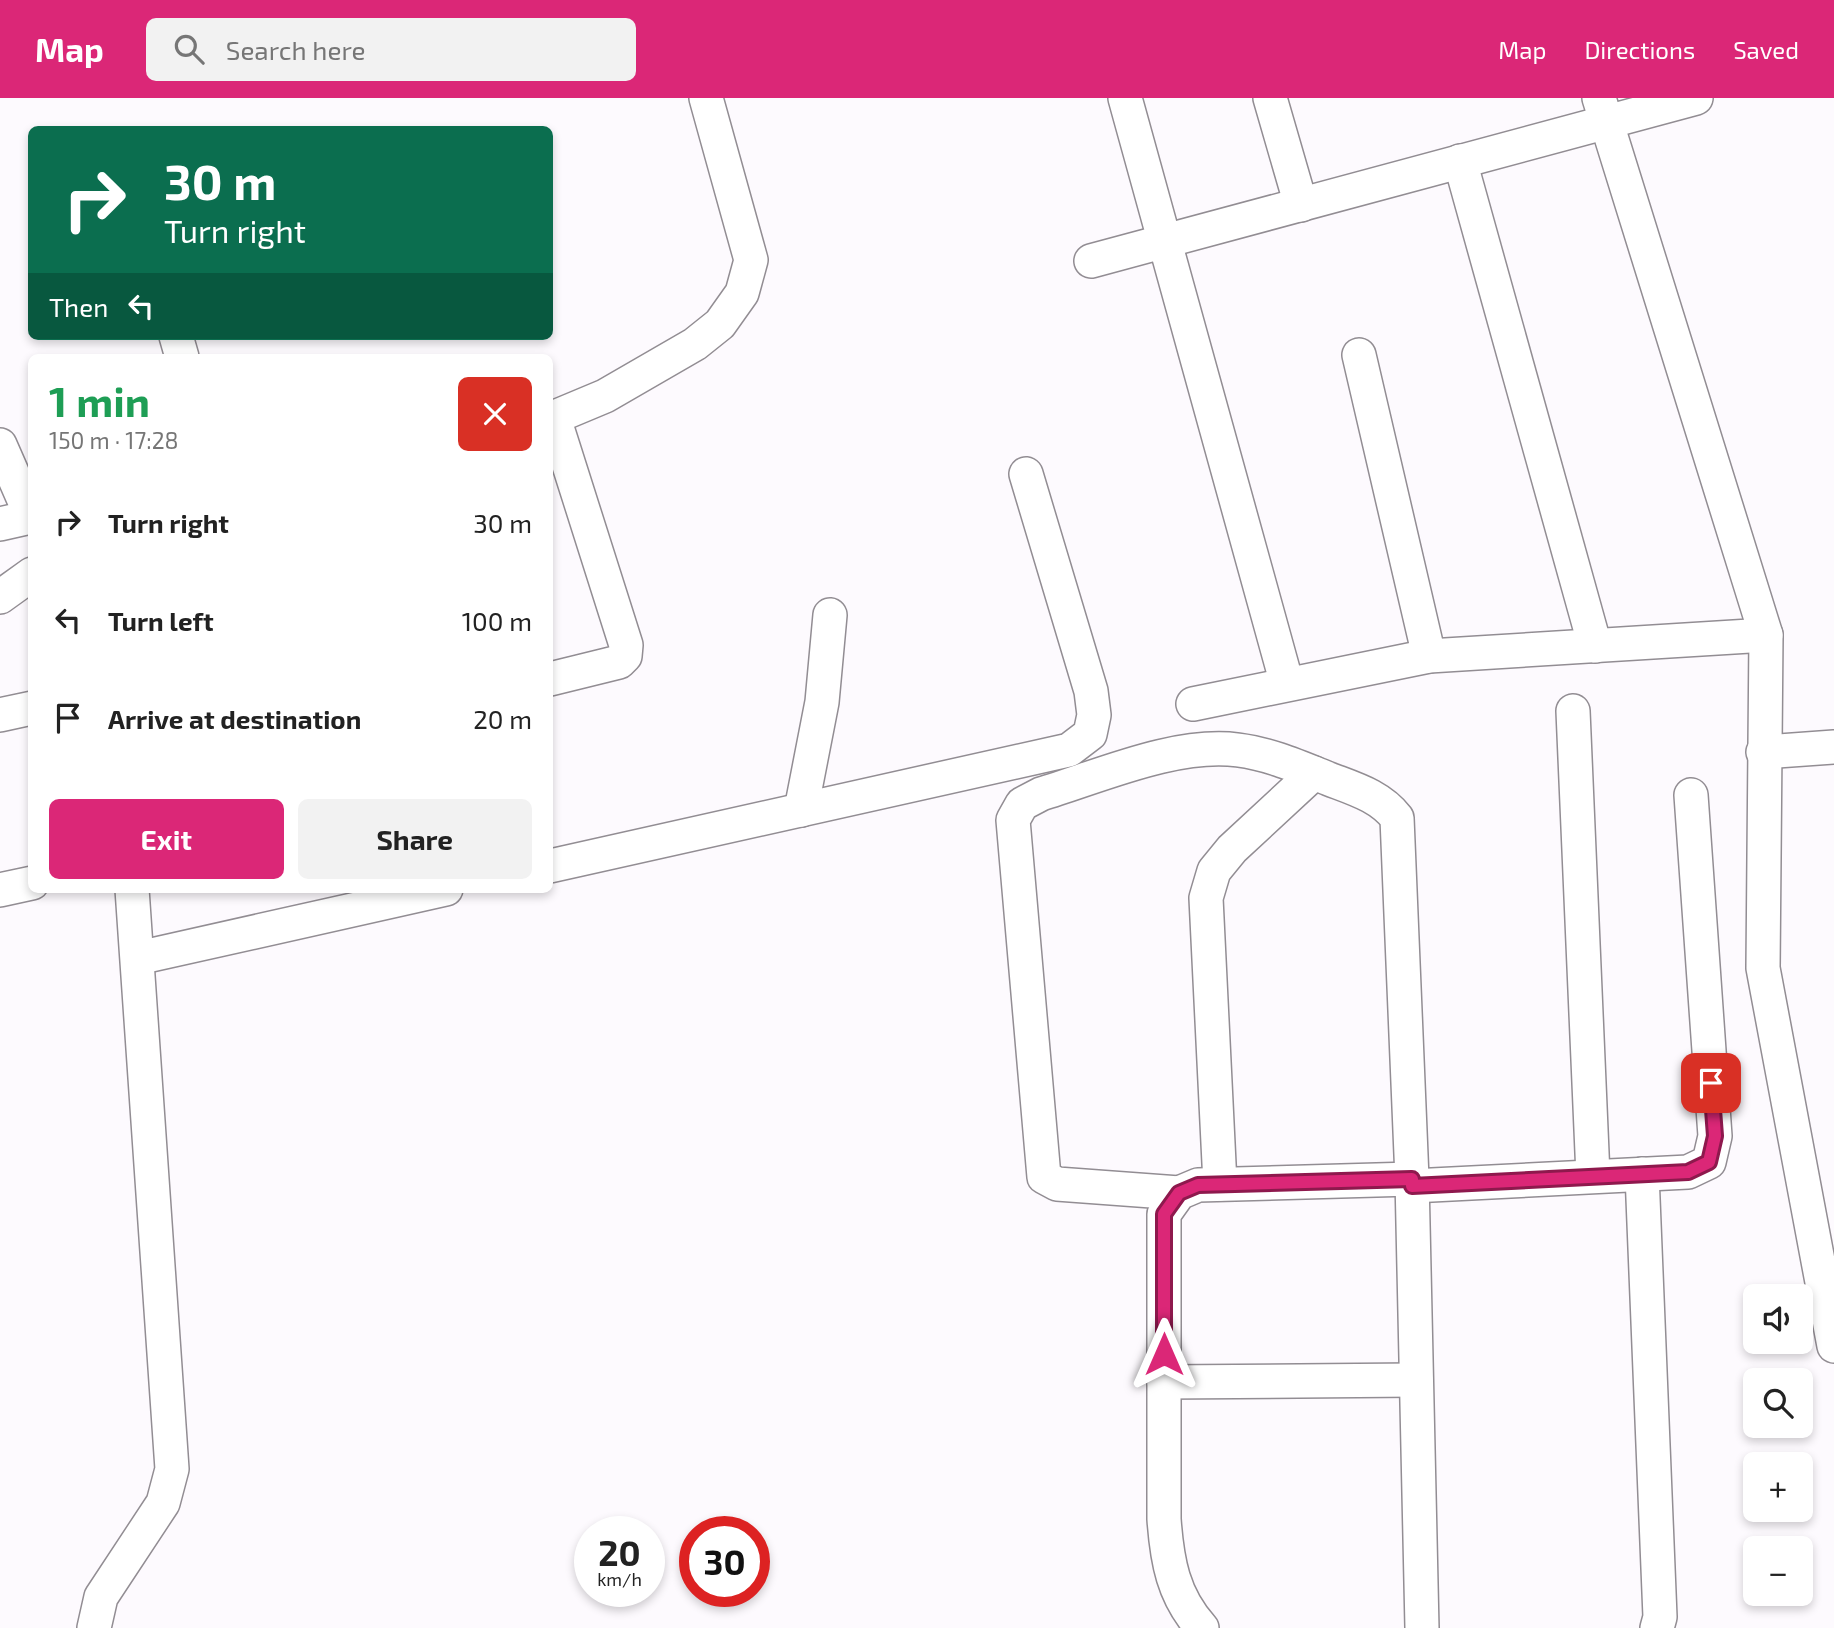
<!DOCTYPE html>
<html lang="en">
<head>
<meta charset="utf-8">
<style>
	:root { --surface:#fff; --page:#f2f2f2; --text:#222; --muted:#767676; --accent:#db2777 }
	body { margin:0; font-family:"Exo 2",sans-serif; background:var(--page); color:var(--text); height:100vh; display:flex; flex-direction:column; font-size:26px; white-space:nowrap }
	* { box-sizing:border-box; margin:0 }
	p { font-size:23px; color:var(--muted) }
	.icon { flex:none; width:38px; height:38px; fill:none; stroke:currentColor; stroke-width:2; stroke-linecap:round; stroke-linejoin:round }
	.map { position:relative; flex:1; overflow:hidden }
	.sheet { position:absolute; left:28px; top:256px; width:525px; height:539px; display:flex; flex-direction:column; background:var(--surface); border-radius:10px; box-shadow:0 4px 10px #0003 }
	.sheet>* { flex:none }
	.banner { position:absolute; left:28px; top:28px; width:525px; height:214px; border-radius:10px; box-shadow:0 4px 10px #0003; background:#0b6e4f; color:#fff; overflow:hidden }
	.fabs { position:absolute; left:1743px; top:1186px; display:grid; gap:14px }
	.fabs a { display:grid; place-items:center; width:70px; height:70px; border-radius:10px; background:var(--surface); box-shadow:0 4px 10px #0003; font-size:35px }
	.speed { position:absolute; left:574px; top:1418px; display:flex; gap:14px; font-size:35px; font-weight:700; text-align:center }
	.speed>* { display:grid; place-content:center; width:91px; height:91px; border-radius:50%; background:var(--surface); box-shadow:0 4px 10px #0003; line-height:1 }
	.speed small { font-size:18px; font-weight:400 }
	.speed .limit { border:10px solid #d22; background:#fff; color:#111 }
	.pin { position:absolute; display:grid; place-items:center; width:60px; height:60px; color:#fff; margin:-30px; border-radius:14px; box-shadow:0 4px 10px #0006 }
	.me { position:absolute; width:77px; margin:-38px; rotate:0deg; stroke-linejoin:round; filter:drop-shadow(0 0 5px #0008) }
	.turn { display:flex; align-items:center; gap:24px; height:147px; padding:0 21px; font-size:32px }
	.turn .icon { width:91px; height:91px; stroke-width:2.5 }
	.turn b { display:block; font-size:49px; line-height:60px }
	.then { display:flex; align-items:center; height:66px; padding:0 21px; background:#0003; gap:14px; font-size:26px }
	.round { display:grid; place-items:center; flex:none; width:74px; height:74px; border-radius:10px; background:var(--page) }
	.summary { display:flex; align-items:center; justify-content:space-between; height:119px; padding:0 21px }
	h1 { font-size:42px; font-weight:700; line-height:52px; color:#1e9e55 }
	.cta { display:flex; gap:14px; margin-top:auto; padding:14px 21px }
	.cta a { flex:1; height:80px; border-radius:10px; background:var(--accent); color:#fff; font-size:28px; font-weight:700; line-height:80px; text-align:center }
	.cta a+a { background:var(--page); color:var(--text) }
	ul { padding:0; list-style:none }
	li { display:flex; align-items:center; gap:21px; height:98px; padding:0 21px }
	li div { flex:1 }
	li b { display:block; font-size:26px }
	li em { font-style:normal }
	header { display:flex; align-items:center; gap:42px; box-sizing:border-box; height:98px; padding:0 35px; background:var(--accent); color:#fff }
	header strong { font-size:33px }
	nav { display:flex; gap:38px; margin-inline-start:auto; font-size:24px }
	.search { width:490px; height:63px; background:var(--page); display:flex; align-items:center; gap:18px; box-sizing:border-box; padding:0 24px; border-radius:10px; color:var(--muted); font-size:26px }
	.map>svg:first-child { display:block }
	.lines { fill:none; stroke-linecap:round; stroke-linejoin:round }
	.street-casing { stroke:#928d93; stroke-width:36 }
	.street { stroke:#fff; stroke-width:33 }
	.route-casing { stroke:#8e194d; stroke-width:18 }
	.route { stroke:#db2777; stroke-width:12 }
</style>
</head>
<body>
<header>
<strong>Map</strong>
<div class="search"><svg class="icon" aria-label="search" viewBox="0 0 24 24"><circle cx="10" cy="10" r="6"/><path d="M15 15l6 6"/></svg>Search here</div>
<nav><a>Map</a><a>Directions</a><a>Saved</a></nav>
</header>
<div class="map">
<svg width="1834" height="1530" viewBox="0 0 1834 1530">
	<rect width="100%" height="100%" fill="#fdfafe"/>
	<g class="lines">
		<defs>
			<g id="street">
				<path d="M1125,0l162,586"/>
				<path d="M1270,0l31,107"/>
				<path d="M1599,0l167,537 -3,333 71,378"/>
				<path d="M1460,63l135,485"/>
				<path d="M1091,163l605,-163"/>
				<path d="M176,238l6,21"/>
				<path d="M1359,257l70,301"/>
				<path d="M550,321l55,-23 90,-52 25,-20 22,-31 9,-33 -45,-162"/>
				<path d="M0,347l32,73"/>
				<path d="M0,426l31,-7"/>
				<path d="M0,499l32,-23"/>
				<path d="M550,581l69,-17 6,-6 1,-11 -72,-227"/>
				<path d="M1193,606l236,-48 337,-21"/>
				<path d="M1573,613l20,465"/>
				<path d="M0,617l32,-7"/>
				<path d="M1763,654l71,-5"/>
				<path d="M801,712l21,-108 8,-87"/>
				<path d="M550,768l519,-116 21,-16 4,-19 -3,-24 -65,-217"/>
				<path d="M0,792l32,-7"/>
				<path d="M138,860l308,-69"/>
				<path d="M1642,1076l18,443 -3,11"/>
				<path d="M1220,1086l-14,-286 8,-27 18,-22 82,-76"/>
				<path d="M1412,1088l276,-14 21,-10 6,-26 -24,-341"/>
				<path d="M1179,1095l-122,-9 -13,-7 -31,-357 9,-16 19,-10c59,-18 135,-52 197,-44 32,4 61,17 91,29 26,10 51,17 68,39l15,361 10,449"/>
				<path d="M1164,1284l252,-2"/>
				<path d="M94,1530l7,-31 62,-94 9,-34 -40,-580"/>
				<path d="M1202,1530c-29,-32 -35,-67 -38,-109v-305l15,-21 19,-8 214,-6"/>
			</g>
		</defs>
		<use href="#street" class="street-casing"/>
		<use href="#street" class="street"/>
	</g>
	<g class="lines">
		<defs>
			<path id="route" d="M1164,1256v-140l15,-21 19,-8 214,-6v7l276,-14 21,-10 6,-26 -4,-53"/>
		</defs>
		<use href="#route" class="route-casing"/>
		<use href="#route" class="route"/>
	</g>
</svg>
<div class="fabs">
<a><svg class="icon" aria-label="sound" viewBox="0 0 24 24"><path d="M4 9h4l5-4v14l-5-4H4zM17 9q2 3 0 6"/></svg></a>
<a><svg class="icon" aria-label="search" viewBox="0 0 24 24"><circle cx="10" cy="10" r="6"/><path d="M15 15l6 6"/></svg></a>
<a>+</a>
<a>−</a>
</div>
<div class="speed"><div>20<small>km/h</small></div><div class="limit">30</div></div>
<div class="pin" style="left:1711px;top:985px;background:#d93025"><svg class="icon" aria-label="arrive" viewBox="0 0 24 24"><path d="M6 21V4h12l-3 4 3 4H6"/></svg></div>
<svg class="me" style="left:1164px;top:1256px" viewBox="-20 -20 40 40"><path d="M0-17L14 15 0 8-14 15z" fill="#db2777" stroke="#fff" stroke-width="4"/></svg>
<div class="banner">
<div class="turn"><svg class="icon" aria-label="right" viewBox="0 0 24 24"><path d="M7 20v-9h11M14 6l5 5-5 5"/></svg><div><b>30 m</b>Turn right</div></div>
<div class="then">Then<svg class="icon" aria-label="left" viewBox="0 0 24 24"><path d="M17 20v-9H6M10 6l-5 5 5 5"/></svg></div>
</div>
<section class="sheet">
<div class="summary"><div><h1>1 min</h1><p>150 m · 17:28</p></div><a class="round" style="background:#d93025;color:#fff"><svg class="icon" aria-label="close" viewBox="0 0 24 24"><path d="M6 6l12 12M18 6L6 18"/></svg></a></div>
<ul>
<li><svg class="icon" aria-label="right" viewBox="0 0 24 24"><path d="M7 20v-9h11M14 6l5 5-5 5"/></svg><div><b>Turn right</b></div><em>30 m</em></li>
<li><svg class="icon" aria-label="left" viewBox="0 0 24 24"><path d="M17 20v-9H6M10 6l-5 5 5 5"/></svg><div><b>Turn left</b></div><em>100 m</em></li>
<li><svg class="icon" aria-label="arrive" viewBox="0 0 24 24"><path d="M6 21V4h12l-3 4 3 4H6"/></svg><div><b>Arrive at destination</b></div><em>20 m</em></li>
</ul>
<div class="cta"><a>Exit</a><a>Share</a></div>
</section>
</div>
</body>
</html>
